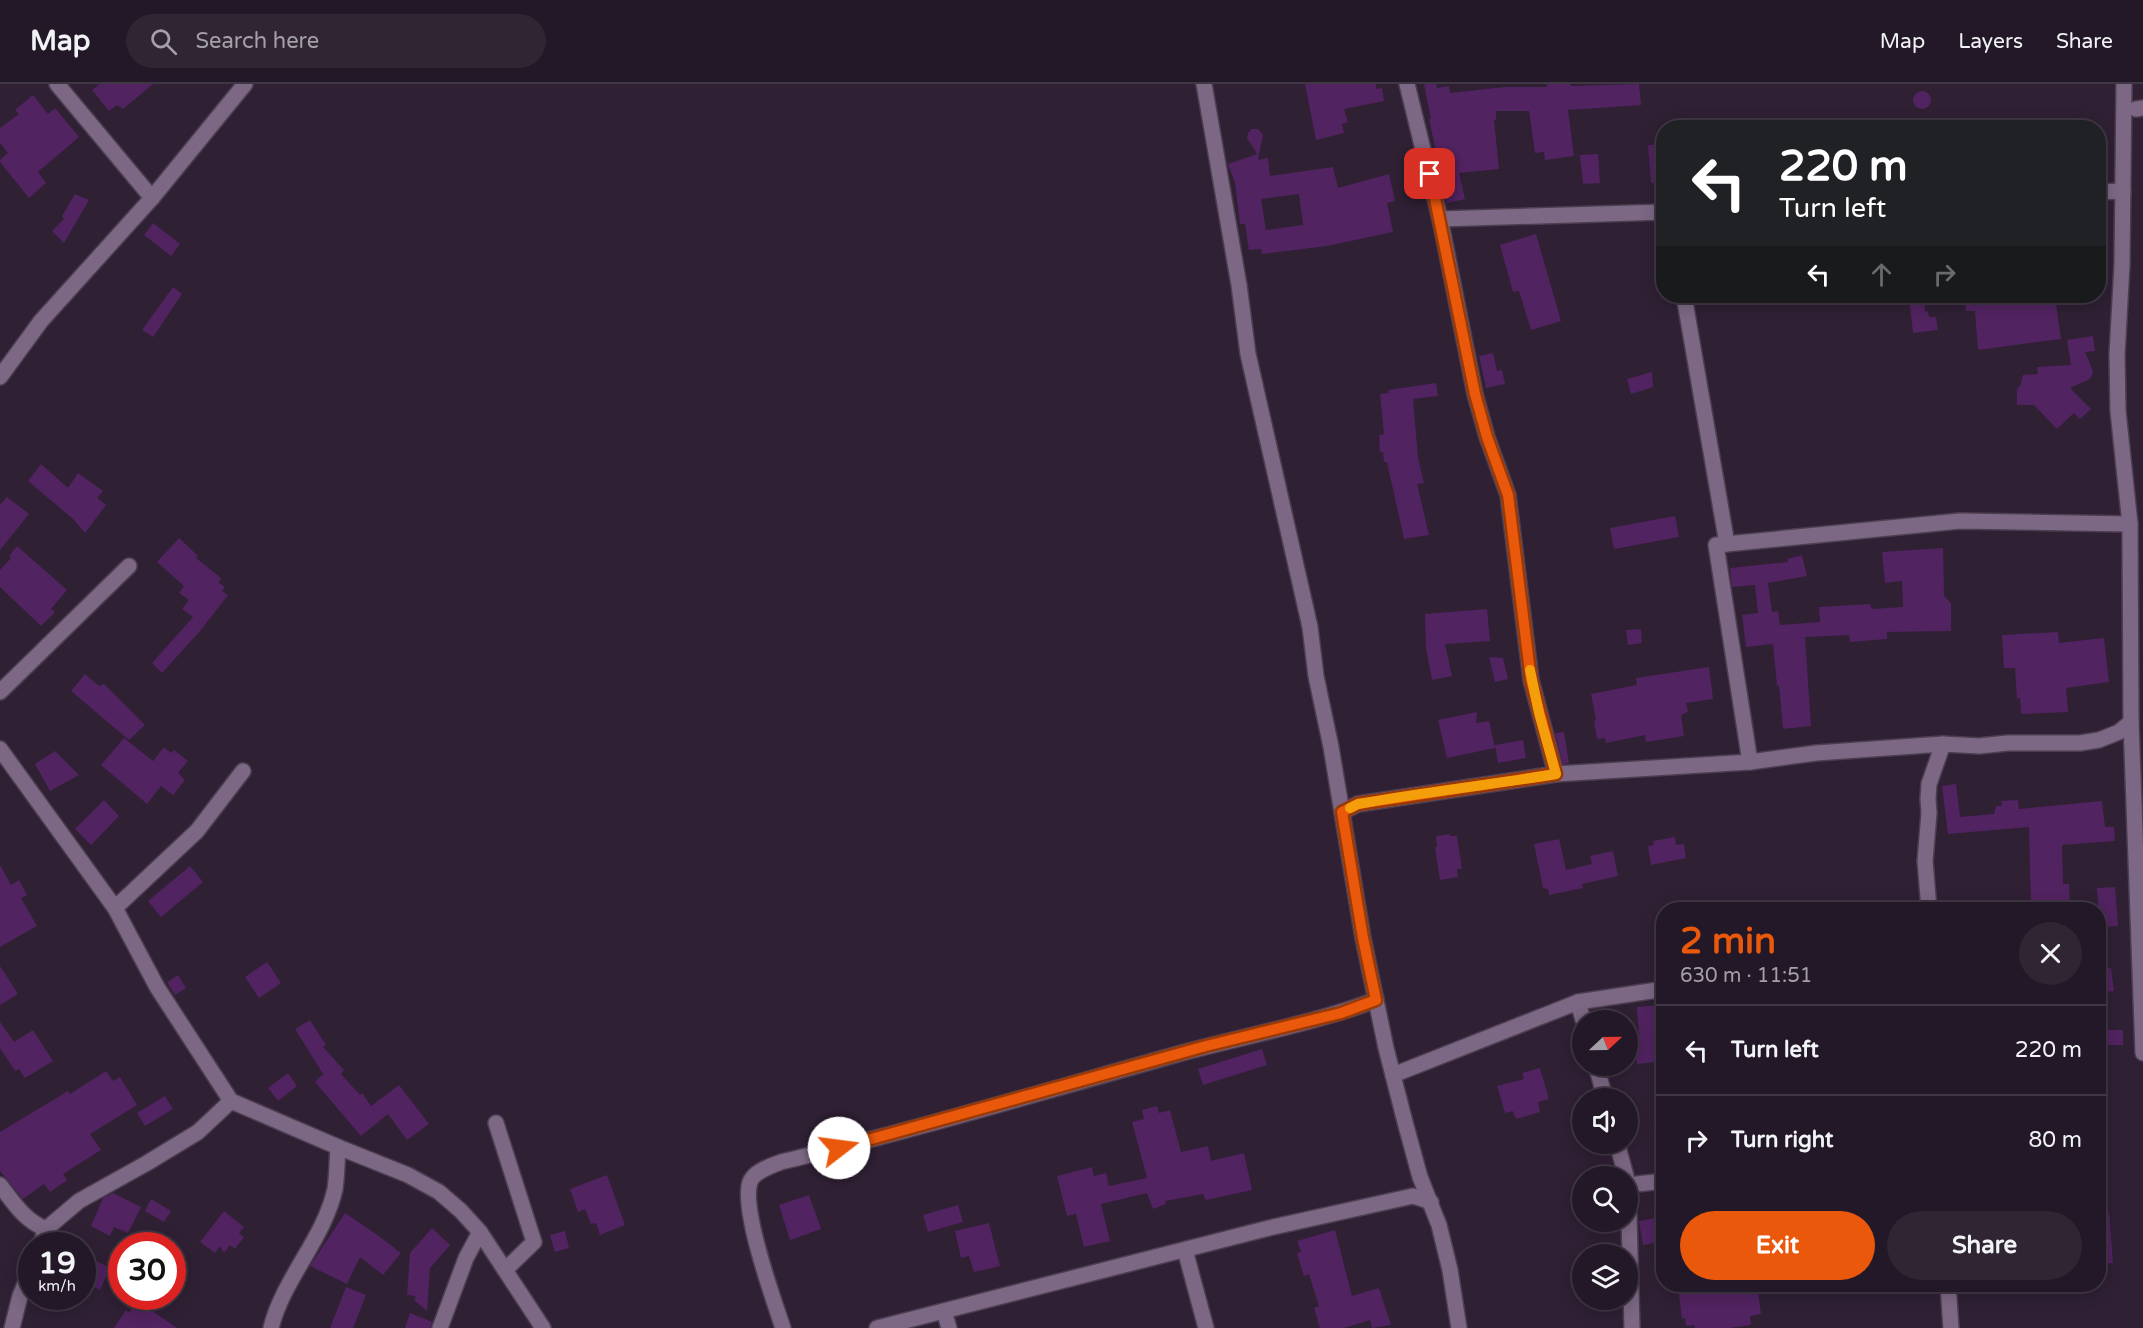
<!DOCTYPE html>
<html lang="en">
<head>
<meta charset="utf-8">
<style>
	:root { --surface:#231827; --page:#2f2533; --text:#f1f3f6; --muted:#a3a0a7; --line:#403744; --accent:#ea580c }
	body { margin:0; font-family:"Varela Round",sans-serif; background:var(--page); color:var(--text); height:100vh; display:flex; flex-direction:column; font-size:22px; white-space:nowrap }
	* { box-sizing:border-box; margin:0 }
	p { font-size:20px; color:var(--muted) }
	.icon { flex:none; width:33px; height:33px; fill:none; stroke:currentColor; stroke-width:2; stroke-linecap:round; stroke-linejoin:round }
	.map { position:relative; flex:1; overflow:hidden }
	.side { position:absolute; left:1656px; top:818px; width:450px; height:390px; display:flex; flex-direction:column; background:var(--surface); border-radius:24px; box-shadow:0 3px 15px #0003,0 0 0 2px var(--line) }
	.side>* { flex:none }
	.guide { position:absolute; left:1656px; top:36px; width:450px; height:183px; border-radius:24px; box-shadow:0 3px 15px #0003,0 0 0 2px var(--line); background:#202124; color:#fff; overflow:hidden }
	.needle { width:39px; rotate:68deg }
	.buttons { position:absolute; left:1572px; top:926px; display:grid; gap:12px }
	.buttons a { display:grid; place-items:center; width:66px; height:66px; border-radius:50%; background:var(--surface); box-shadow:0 3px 15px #0003,0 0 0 2px var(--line); font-size:30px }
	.speed { position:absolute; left:18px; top:1148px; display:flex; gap:12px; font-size:30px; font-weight:700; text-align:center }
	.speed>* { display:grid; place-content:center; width:78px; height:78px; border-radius:50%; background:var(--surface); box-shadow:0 3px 15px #0003,0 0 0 2px var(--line); line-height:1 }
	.speed small { font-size:15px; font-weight:400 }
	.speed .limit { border:9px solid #d22; background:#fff; color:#111 }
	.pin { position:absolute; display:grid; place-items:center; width:51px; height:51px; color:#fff; margin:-26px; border-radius:12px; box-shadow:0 3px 9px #0006 }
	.me { position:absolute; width:66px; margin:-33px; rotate:75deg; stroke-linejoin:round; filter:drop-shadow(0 0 4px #0008) }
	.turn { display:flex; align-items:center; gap:21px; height:126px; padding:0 24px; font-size:27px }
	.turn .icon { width:78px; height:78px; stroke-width:2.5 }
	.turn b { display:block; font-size:42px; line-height:51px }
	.lanes { display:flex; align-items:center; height:57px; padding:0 24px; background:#0003; justify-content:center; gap:30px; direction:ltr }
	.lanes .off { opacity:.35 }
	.round { display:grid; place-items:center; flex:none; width:63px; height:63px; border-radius:32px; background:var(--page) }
	.overview { display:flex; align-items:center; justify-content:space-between; height:102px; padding:0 24px }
	h1 { font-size:36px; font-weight:700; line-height:45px; color:var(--accent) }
	.button { display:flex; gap:12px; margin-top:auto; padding:12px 24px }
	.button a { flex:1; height:69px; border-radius:36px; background:var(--accent); color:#fff; font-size:24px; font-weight:700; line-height:69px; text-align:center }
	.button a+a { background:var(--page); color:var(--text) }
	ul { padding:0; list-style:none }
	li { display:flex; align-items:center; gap:18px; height:90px; padding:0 24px; border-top:2px solid var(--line) }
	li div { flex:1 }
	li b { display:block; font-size:22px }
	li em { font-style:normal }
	header { display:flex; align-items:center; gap:36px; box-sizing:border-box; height:84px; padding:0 30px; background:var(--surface); border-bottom:2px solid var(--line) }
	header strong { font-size:28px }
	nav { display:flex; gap:33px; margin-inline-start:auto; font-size:21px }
	.search { width:420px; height:54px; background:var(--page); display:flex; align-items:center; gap:15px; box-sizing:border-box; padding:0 21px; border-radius:33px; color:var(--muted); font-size:22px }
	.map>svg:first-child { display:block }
	.building { fill:#512360; fill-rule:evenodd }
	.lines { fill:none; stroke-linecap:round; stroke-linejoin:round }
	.minor-casing { stroke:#4c3e50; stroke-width:18 }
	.minor { stroke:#7c6784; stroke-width:15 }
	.route-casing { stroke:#983908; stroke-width:15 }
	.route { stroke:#ea580c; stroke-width:10 }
	.slow { stroke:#f59e0b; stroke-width:10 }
</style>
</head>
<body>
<header>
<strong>Map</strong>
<div class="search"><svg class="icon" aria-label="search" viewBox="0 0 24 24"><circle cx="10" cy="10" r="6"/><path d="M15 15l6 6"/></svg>Search here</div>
<nav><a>Map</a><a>Layers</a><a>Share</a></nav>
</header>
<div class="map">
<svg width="2143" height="1244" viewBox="0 0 2143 1244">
	<rect width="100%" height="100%" fill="#2f2034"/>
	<g class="building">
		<path d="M100,0h53l-30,25 -6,-4 -8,6 -17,-21z"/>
		<path d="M1305,0h71v5l6,-1 2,13 -40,8 4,13 -6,2 2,9 -28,7z"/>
		<path d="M1424,0h12l1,4 12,-2 1,7 55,-6h42v-3h24v2l68,-2 2,21 -73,5 6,46 -29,4 -1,-8 -9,1 -6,-42h-33v9h-2l5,49 -40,4 6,26 -18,4 -18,-84h2z"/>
		<circle cx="1922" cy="16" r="9"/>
		<path d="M33,11l15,19 7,-6 24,29 -41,35 8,11 -17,15 -29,-36v-2l8,-7 -8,-10v-15l19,-14 -4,-4z"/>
		<path d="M1252,45h6l5,6 -5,25 10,-2 2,18 63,-9 5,21 51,-14 6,27 -8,2 6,29 -66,14 -65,8 -1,-5 -12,1 -4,-26h-5l-5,-41 -7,-19 29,-10 -10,-16 1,-5zM1299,110l4,31 -37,5 -5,-31z"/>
		<path d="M1664,60v38l-13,1 -3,-38z"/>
		<path d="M1598,70l2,29 -17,1 -3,-29z"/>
		<path d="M75,110l14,6 -25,43 -12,-12 12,-12 -2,-3z"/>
		<path d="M153,139l27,21 -9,12 -27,-21z"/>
		<path d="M1536,150l25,87 -30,9 -12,-39 -6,1 -13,-47z"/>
		<path d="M173,203l9,7 -29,43 -11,-7z"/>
		<path d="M1909,212h15l1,16 3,-1 1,6h7l2,13 -25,3z"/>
		<path d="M1965,212h90l6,43 -83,11 -3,-39h-9z"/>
		<path d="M2093,252l2,15 -10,1 8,19 -1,5 -4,4 -18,8 21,21 -11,10 -6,-6 -17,16 -23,-24h-17v-16l3,-3 3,-11 15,-1 -1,-7 34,-2 -4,-25z"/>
		<path d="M1493,269l4,18 5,-1 3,14 -19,4 -7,-32z"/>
		<path d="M1652,288l1,15 -22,7 -4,-15z"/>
		<path d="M1436,299l2,13 -25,3 5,59 6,25 -7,1 12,51 -25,4 -17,-77h-3l-1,-10h-3l-1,-17 5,-1 -4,-40 9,-1 -1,-3z"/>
		<path d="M41,380l27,24 10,-15 25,18 -6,7 9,7 -21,28 -12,-14 -45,-38z"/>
		<path d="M7,413l22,17 -29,36v-45z"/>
		<path d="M1675,432l4,21 -65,12 -4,-21z"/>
		<path d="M179,454l19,18 -2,2 25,20 -2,5 6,4 -3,4 6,4 -28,36 -38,42 -10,-10 41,-46 -11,-8 7,-9 -10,-7 5,-7 -27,-24z"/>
		<path d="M17,462l50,44 -16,19 4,3 -14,14 -41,-39v-17l11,-12 -2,-2z"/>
		<path d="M1943,464l1,48 7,7v28l-64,1v7l-37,3 -1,-7 -44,2 6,89 -28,3 -4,-44 -2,1 -4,-42 -27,3 -4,-32 16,-2 -3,-28 -23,2 -2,-19 58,-6 -1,-3 15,-4 5,21 -39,7 4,29 6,-1 2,14 40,-3 -1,-15 51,-3 2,5 31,-2 -1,-26 -17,2 -3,-31z"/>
		<path d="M1487,525l3,32 -45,3 7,32 -20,4 -6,-32 -1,-34z"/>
		<path d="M1641,545l1,14 -14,2 -2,-15z"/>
		<path d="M2058,548l1,11 45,-5 5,44 -43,6 2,24 -47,2 -1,-16h-3l-2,-30h-11l-2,-33z"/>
		<path d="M1489,573l14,1 5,21 -13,3z"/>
		<path d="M1709,583l4,32 -27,4 2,9 -7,3 3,21 -38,6 -1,-7 -39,8 -1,-5 -8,1 -3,-18 2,-1 -5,-26 46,-9 -1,-7z"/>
		<path d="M85,590l14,12 5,-2 41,41 -16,15 -58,-49z"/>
		<path d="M1477,628l-1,11 13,-2 6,27 -48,10 -9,-38z"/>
		<path d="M1564,648l5,31 -6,1 -8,-31z"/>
		<path d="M124,654l29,23 11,-14 7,6 3,-3 14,11 -10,12 7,7 -12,15 -12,-9 -14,18 -46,-39z"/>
		<path d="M1523,656l3,18 -28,5 -3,-18z"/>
		<path d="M55,667l24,24 -29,16 -15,-27z"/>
		<path d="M1956,700l4,33 34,-3 2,-8h6l-1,-5 17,-1 1,9 83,-8 3,26h9l1,14 -53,4 1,39h6l1,21h-6v4h-33l-2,-82 -81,7 -6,-48z"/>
		<path d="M104,716l15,16 -28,29 -16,-16z"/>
		<path d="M1450,750v2h7l5,33h-5l1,8 -18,3 -5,-33h2l-1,-11z"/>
		<path d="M1675,753l1,8 8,-1 2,14 -35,7 -3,-19 6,-1 -1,-4z"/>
		<path d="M1559,755l7,31 26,-6 -2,-8 23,-5 5,25 -36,8 1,4 -34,7 -1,-6 -5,-1 -9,-44z"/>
		<path d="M0,781l11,20 8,-5 8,15 -6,3 16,28 -37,21z"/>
		<path d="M190,782l13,16 -42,35 -13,-16z"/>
		<path d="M2115,803l3,39 -18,1 -3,-39z"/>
		<path d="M267,878l14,21 -22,15 -14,-21z"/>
		<path d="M0,882l18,28 -18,11z"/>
		<path d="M2111,884l3,23 -16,2v-23z"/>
		<path d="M178,891l8,13 -11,7 -8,-13z"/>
		<path d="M1664,921v56l-27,3 -2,-16h5l-3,-41z"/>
		<path d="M310,936l16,25 -3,2 21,23 -3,4 19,21 2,-2 9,13 28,-21 30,39 -22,16 -19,-26 -27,22 -46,-54 8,-8 -28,-45z"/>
		<path d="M0,938l14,20 19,-12 20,31 -28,17 -6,-9 -4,2 -15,-23z"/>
		<rect x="2102" y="946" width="21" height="15"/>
		<path d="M1262,965l5,16 -64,20 -5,-16z"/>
		<path d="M1540,984l9,31 -11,3 2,10 -24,7 -3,-8 -8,2 -8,-27 27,-7 -2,-6z"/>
		<path d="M106,987l7,10 7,-4 17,28 -47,29 11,16 -38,24 4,6 -17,12 -6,-8 -21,15 -23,-28v-39l68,-41 2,3z"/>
		<path d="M288,989l9,13 -19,15 -10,-13z"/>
		<path d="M165,1012l8,13 -28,17 -8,-13z"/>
		<path d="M1157,1022l2,7 11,-3 11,42 27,-6 3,15 33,-8 8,37 -46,10 -3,-6 -38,7 1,3 -13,5 -6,-16 -46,11 9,37 -26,6 -8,-33 -9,2 -10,-40 35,-9 2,9 12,-3 3,13 38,-8 -15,-56 12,-3 -2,-9z"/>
		<path d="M607,1091l18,50 -25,10 -4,-12 -5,1 -6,-15 -7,3 -8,-23z"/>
		<path d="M113,1109l28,14 -13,26 -14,-6 -4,9 -19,-10 12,-28z"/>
		<path d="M809,1111l12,34 -31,11 -11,-35z"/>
		<path d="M151,1115l20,12 -7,11 -19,-11z"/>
		<path d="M958,1121l5,17 -35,10 -5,-17z"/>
		<path d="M224,1127l20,16 -5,6 5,4 -9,12 -5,-4 -6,8 -4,-7 -5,7 -15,-11z"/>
		<path d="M2109,1128l4,51 -15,1v-51z"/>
		<path d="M345,1129l31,21 25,19 -18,22 -23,-18 -13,27 -37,-18z"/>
		<path d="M1656,1134l5,24 -18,3 -4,-24z"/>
		<path d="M989,1139l11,43 -26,6 -5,-16 -8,2 -6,-27z"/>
		<path d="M432,1144l18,17 -20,23 -3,43 -13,-11 2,-4 -9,-1 3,-42z"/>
		<path d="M1335,1146l17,66 27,-8 12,37 -19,3 -2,-8 -26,8h-24l-6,-20 5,-2 -10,-32 -5,2 -7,-23 4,-1 -4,-11z"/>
		<path d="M565,1147l4,17 -14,4 -5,-17z"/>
		<path d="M82,1170l28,14 -10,22 -18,-9z"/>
		<path d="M1720,1200h37l4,30 -11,2 1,9 -22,3h-34l-1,-3 -8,1 -1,-8 -3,1 -3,-25 18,-3 -1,-4z"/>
		<path d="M346,1203l20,8 -13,33h-23z"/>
		<path d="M138,1217l39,27h-63l12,-18 3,3z"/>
		<path d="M410,1229l22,9 -2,6h-25z"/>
	</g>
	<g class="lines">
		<defs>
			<g id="minor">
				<path d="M57,0l95,114"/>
				<path d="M1204,0l35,201 9,69 62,273 6,49 15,71 32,191 23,110 19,74 15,55 19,48 11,45 9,58"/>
				<path d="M1407,0l33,135 35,175 12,43 21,58 23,185 25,94"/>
				<path d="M2124,0l-2,180 -5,91 1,56 12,113 1,198 12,331"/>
				<path d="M2136,25l7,-1"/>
				<path d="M2098,108l25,-1"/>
				<path d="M1440,135l224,-7"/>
				<path d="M1684,212l43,248"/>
				<path d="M0,293l41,-56 111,-123 93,-114"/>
				<path d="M0,608l129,-126"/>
				<path d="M0,665l115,159 42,79 74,114 107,46 70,28 31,17 22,19 19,21 63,96"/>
				<path d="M1750,678l-34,-217 244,-24 170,3"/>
				<path d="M1342,728l16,-8 198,-30 194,-12 66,-9 127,-9 36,2 29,-3h72l19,-3 20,-8 12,-10"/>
				<path d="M115,824l82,-77 46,-60"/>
				<path d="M1929,825l-4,-48 4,-48 -1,-14 1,-15 14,-40"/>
				<path d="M1578,918l5,18"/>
				<path d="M1596,981l9,33"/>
				<path d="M1393,991l185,-73 86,-13"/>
				<path d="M496,1039l38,119 -29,28"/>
				<path d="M1617,1059l9,33"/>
				<path d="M1628,1098l4,146"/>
				<path d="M0,1101c14,18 24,35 46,44"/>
				<path d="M1628,1101l36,-4"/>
				<path d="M40,1161l6,-16 33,-28 68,-38 51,-31 33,-31"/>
				<path d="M1185,1166l21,78"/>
				<path d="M1948,1200l3,44"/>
				<path d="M944,1227l5,17"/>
				<path d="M12,1244l8,-32 12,-29"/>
				<path d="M271,1244c12,-49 53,-89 64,-139 2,-13 2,-28 3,-42"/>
				<path d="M440,1244l26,-70 14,-26"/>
				<path d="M783,1244c-10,-30 -42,-119 -33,-146 4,-11 21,-16 31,-20 133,-32 265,-71 397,-108 66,-18 134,-30 198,-54"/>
				<path d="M877,1244l392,-100 144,-32 18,6"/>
			</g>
		</defs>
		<use href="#minor" class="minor-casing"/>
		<use href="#minor" class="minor"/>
	</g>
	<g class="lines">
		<defs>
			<path id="route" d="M839,1064l367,-102 135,-33 35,-13 -13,-62 -21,-126 16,-8 198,-30 -25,-94 -23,-185 -21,-58 -12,-43 -45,-220"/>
		</defs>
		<use href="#route" class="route-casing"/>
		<use href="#route" class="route"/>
		<path class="slow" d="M1350,724l8,-4c66,-12 132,-19 198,-30l-17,-61 -9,-43"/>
	</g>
</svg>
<div class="buttons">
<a><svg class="needle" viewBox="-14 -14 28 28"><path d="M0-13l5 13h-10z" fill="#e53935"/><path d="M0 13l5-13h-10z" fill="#a3a0a7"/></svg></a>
<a><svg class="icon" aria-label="sound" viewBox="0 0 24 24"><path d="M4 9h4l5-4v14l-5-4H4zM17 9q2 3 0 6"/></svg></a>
<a><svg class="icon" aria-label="search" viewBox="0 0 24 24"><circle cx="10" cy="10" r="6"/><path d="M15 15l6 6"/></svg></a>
<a><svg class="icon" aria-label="layers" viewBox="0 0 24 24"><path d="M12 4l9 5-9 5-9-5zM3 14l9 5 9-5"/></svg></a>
</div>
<div class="speed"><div>19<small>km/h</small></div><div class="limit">30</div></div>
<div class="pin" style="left:1430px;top:90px;background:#d93025"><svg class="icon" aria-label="arrive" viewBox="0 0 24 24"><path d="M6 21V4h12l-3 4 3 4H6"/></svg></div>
<svg class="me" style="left:839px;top:1064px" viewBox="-20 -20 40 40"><circle r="19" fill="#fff"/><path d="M0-13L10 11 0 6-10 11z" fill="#ea580c"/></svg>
<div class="guide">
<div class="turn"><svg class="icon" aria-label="left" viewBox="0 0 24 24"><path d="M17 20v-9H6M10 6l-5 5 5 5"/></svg><div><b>220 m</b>Turn left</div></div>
<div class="lanes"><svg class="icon" aria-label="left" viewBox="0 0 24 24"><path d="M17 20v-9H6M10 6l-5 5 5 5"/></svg><svg class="icon off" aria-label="ahead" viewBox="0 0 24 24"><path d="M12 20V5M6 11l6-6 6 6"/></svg><svg class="icon off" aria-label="right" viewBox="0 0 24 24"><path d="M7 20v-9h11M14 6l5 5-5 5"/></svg></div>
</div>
<section class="side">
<div class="overview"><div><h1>2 min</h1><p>630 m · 11:51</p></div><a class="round"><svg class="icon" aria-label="close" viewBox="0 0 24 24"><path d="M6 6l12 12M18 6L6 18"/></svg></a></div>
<ul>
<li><svg class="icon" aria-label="left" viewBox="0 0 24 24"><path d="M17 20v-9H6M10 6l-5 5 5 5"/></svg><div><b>Turn left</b></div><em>220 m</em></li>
<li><svg class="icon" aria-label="right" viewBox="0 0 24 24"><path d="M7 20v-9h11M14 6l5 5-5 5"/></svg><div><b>Turn right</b></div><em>80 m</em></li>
</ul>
<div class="button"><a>Exit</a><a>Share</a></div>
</section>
</div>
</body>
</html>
